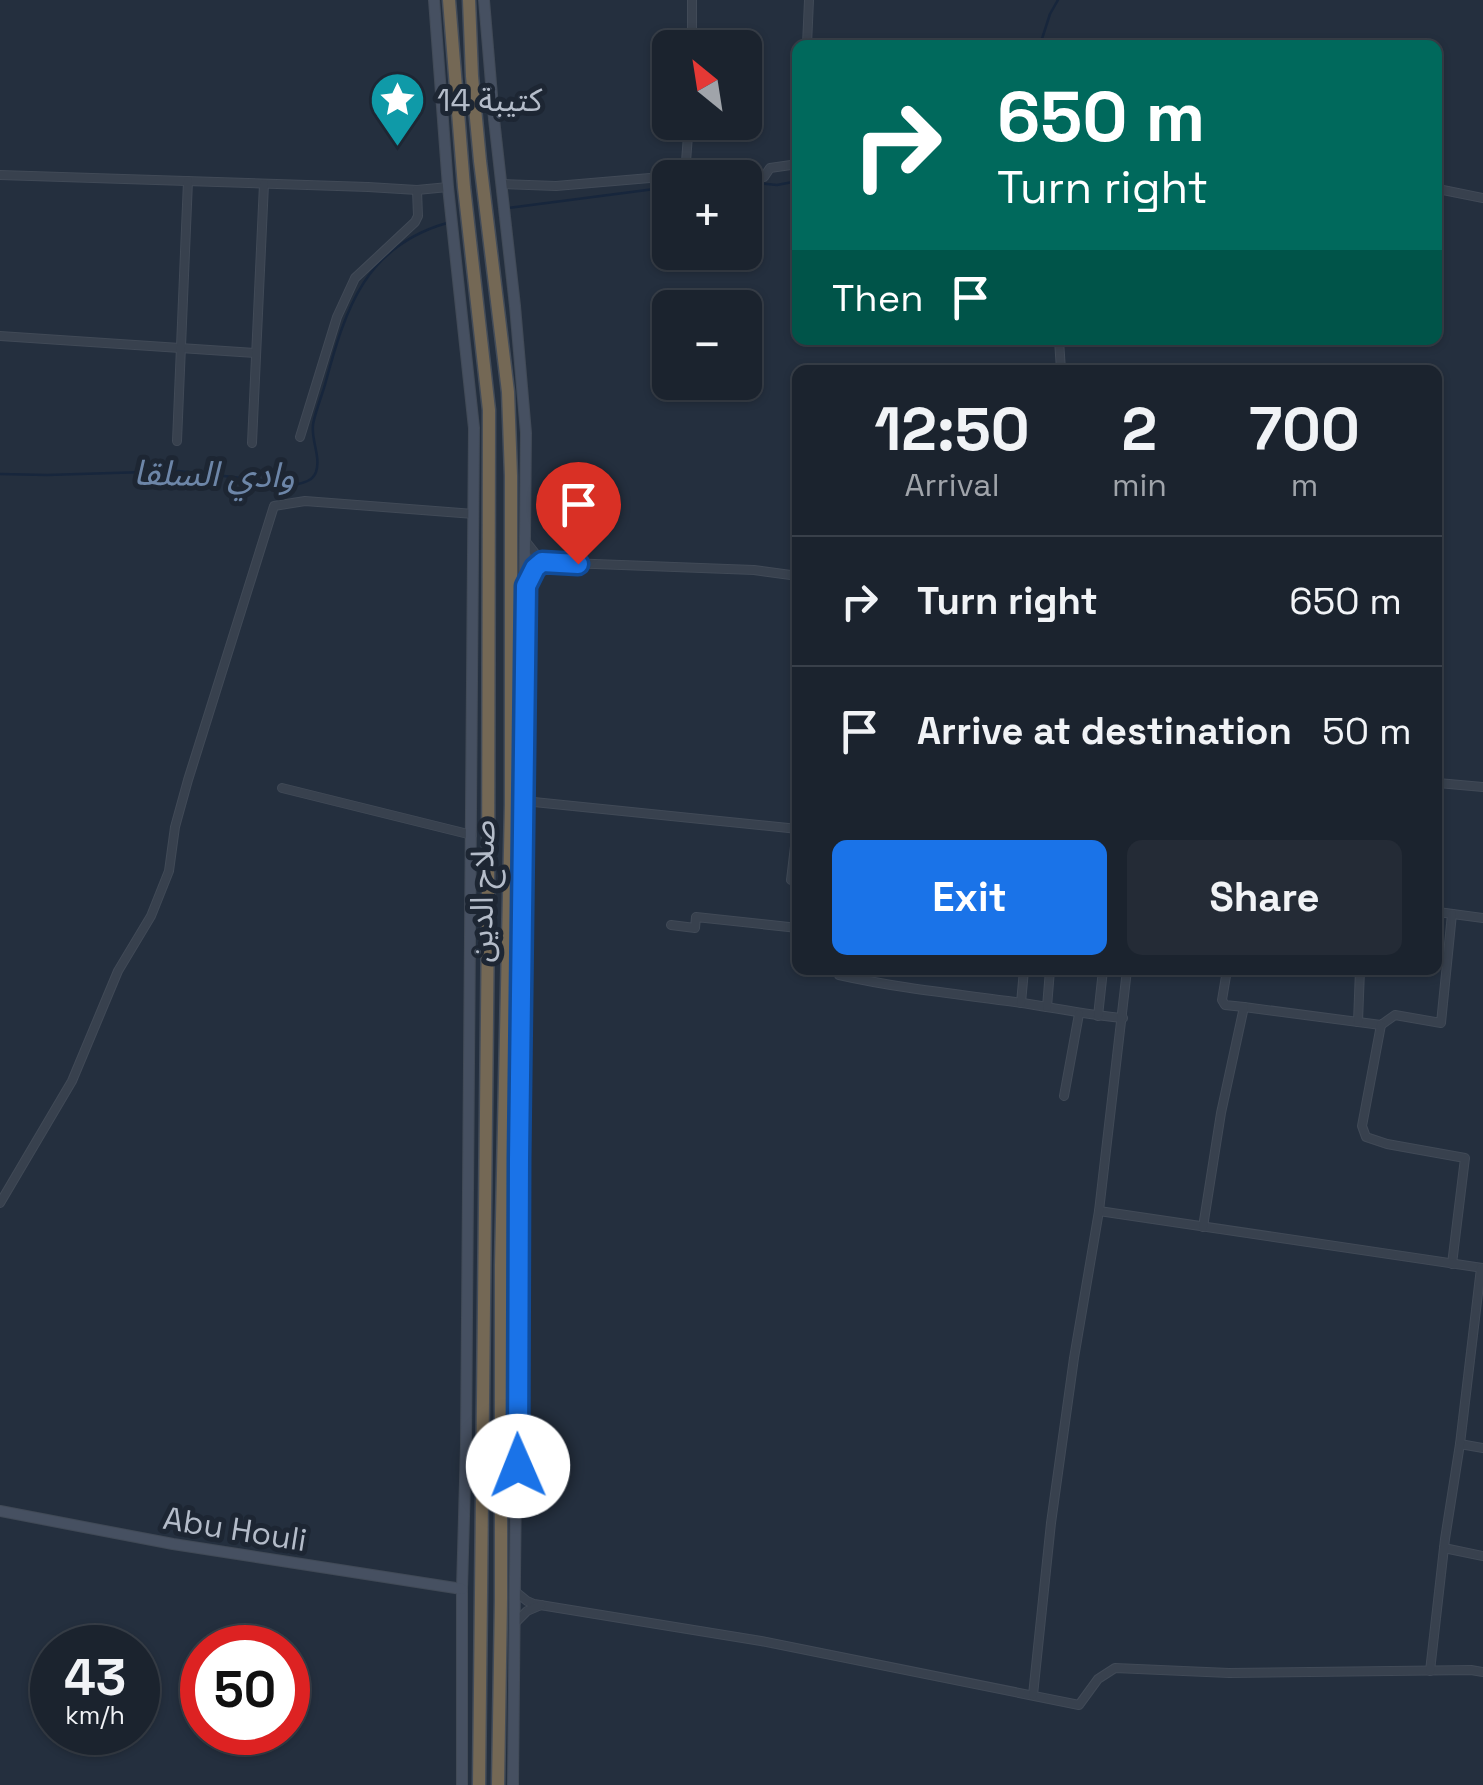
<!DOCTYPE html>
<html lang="en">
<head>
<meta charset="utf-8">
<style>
	:root { --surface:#1b232e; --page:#242b36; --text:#f1f3f6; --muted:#a0a4aa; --line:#39404a; --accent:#1a73e8 }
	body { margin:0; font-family:"Space Grotesk","Noto Sans Arabic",sans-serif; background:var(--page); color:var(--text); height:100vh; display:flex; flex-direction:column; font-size:38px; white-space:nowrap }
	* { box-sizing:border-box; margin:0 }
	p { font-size:32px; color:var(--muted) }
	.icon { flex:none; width:55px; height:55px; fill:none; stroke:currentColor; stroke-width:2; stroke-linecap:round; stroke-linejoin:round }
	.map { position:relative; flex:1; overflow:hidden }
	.side { position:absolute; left:792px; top:365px; width:650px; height:610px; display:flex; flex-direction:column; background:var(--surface); border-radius:15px; box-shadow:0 2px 8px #0004,0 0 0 2px var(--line) }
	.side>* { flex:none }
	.hud { position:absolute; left:792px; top:40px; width:650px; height:305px; border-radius:15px; box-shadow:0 2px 8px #0004,0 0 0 2px var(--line); background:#00695c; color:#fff; overflow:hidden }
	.needle { width:65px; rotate:330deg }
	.controls { position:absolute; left:652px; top:30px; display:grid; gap:20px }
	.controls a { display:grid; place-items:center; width:110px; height:110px; border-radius:15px; background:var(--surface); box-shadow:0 2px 8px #0004,0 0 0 2px var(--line); font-size:50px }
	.speed { position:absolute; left:30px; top:1625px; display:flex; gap:20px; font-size:50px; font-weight:700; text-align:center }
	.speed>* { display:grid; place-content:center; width:130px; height:130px; border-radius:50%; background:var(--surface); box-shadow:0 2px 8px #0004,0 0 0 2px var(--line); line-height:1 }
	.speed small { font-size:25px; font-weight:400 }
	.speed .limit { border:15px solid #d22; background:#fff; color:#111 }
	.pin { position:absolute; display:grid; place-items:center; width:85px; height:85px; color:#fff; margin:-102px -42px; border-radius:50% 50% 50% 0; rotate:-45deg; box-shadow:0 0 10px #0007 }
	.pin .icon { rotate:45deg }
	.me { position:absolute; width:110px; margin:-55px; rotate:359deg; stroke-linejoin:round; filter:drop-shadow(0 0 8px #0008) }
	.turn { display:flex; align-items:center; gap:35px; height:210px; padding:0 40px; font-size:45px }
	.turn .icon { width:130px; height:130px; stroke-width:2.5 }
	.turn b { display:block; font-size:70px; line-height:85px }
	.then { display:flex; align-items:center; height:95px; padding:0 40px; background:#0003; gap:20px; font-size:38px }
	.eta { display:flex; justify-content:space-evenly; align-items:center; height:170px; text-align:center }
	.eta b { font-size:60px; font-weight:600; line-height:70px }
	.cta { display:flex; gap:20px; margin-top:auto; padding:20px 40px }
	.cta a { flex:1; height:115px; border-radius:15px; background:var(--accent); color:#fff; font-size:40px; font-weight:600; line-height:115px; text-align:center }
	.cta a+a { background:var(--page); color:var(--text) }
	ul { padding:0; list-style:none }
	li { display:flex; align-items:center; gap:30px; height:130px; padding:0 40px; border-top:2px solid var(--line) }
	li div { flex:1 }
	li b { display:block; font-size:38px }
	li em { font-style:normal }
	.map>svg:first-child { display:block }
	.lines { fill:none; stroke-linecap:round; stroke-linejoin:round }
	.stream { stroke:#17263c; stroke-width:2.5 }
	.street-casing { stroke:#414a57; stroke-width:10 }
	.secondary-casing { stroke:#414a57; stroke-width:12 }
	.highway-casing { stroke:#434c59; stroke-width:15 }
	.street { stroke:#38414e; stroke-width:8 }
	.secondary { stroke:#465061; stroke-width:10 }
	.highway { stroke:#746855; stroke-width:12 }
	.route-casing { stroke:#114b97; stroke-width:25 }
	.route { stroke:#1a73e8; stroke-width:18 }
	.labels { text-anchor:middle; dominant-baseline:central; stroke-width:10; stroke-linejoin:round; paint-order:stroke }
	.poi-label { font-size:32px; fill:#b4bcc9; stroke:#1d2633; text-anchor:start }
	.street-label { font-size:32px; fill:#b4bcc9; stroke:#1d2633 }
	.water-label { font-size:35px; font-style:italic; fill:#6d86a8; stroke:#1d2633 }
</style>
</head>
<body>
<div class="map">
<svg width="1483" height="1785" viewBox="0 0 1483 1785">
	<rect width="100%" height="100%" fill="#242f3e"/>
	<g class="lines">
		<g class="stream">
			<path d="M1040,45l10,-31 8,-14"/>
			<path d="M745,182l32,3 21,-4"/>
			<path d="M508,208l162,-21"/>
			<path d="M0,474l47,1 131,-4 120,13c8,-2 15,-4 18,-12 5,-15 -5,-32 -3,-47 1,-10 10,-32 13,-44 20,-74 40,-135 121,-158"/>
		</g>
		<defs>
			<g id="street">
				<path d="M807,45l2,-45"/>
				<path d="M692,48v-48"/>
				<path d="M0,175l368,12 49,3 31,-3"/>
				<path d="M685,175l48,-3 8,5h23l6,-9 28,-4"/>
				<path d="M501,184l55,2 129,-11 4,-53"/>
				<path d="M1438,189l45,9"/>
				<path d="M0,336l255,17"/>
				<path d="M1059,340l2,30"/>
				<path d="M300,437l37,-120 18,-39 60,-56 3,-6 -1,-26"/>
				<path d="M177,441l11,-260"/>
				<path d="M252,443l12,-259"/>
				<path d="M527,543l15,19 212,8 44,6"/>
				<path d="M1438,783l45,4"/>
				<path d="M282,788l190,47"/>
				<path d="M524,801l274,28"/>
				<path d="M791,880l6,-51"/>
				<path d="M1438,912l45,6"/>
				<path d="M671,925l24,3 1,-11 102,11"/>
				<path d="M839,970v5c58,13 117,19 176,27 36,5 71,13 108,16"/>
				<path d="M1021,1003l3,-33"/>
				<path d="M1047,1007l3,-37"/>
				<path d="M1244,1007l137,18 14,-10 46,8 11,-109"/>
				<path d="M1098,1016l5,-46"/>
				<path d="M1358,1022l2,-52"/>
				<path d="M1381,1025l-19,101 4,11 21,7 78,14 -13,106"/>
				<path d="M1064,1096l15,-82"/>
				<path d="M0,1203l72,-122 46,-110 33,-55 18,-45 6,-44 13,-47 86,-274 31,-5 169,13"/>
				<path d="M1099,1211l384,57"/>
				<path d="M1203,1227l18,-114 23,-106 -19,-2 -3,-5 5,-30"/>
				<path d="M1460,1444l23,4"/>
				<path d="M1444,1548l39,8"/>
				<path d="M516,1592l11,9 7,3 227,37 318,64 19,-26 17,-11 114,5 242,-3 12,2"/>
				<path d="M515,1623l12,-12 14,-6"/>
				<path d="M1430,1671l15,-132 15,-95 21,-176"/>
				<path d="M1033,1695l18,-172 23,-165 25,-147 28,-241"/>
			</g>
			<g id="secondary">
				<path d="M434,0l14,187 26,241 -8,1017 -4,144v196"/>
				<path d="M484,0l10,119 21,187 11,127 -13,1352"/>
				<path d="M0,1511l173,33 289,45"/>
			</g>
			<g id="highway">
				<path d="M449,0l15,187 25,223 -1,510 -9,865"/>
				<path d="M469,0l3,76 8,85 28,231 3,84v328l-10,461v334l-3,186"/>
			</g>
		</defs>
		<use href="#street" class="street-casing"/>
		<use href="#secondary" class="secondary-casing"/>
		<use href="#highway" class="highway-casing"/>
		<use href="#street" class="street"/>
		<use href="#secondary" class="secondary"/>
		<use href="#highway" class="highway"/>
	</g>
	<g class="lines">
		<defs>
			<path id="route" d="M518,1466l1,-307 7,-573 9,-18 7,-6 36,2"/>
		</defs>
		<use href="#route" class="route-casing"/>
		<use href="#route" class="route"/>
	</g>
	<defs>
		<symbol id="sight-pin" viewBox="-11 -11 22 30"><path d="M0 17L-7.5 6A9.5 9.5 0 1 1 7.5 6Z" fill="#0f9aa8" stroke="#1d2633"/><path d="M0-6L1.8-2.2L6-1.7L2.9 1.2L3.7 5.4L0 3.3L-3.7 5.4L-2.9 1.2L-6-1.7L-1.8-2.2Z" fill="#fff"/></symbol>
	</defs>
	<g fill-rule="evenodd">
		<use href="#sight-pin" x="366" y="68" width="63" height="86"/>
	</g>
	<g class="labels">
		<g class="poi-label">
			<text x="437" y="100">كتيبة 14</text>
		</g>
		<g class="street-label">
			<text transform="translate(482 891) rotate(-89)">صلاح الدين</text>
			<text transform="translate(235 1529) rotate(9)">Abu Houli</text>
		</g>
		<g class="water-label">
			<text transform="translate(214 474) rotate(1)">وادي السلقا</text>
		</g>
	</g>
</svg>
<div class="controls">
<a><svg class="needle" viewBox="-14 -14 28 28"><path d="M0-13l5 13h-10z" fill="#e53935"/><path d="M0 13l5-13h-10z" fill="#a0a4aa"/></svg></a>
<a>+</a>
<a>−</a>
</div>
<div class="speed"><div>43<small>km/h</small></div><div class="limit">50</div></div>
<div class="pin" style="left:578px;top:564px;background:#d93025"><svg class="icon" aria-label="arrive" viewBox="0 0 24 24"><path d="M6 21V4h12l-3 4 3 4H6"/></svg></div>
<svg class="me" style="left:518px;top:1466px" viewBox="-20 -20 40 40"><circle r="19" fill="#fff"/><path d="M0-13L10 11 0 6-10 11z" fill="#1a73e8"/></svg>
<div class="hud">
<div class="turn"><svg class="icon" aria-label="right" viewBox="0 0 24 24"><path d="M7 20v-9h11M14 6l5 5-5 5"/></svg><div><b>650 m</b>Turn right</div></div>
<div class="then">Then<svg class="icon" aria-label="arrive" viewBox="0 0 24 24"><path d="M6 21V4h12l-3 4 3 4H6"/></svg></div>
</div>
<section class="side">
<div class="eta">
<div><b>12:50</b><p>Arrival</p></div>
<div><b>2</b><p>min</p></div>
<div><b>700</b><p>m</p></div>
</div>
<ul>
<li><svg class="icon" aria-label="right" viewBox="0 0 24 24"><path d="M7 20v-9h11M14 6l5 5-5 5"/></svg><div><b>Turn right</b></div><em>650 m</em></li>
<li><svg class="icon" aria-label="arrive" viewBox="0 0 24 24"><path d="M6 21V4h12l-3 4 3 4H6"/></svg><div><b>Arrive at destination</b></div><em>50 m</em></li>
</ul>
<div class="cta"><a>Exit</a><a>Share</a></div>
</section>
</div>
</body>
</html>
